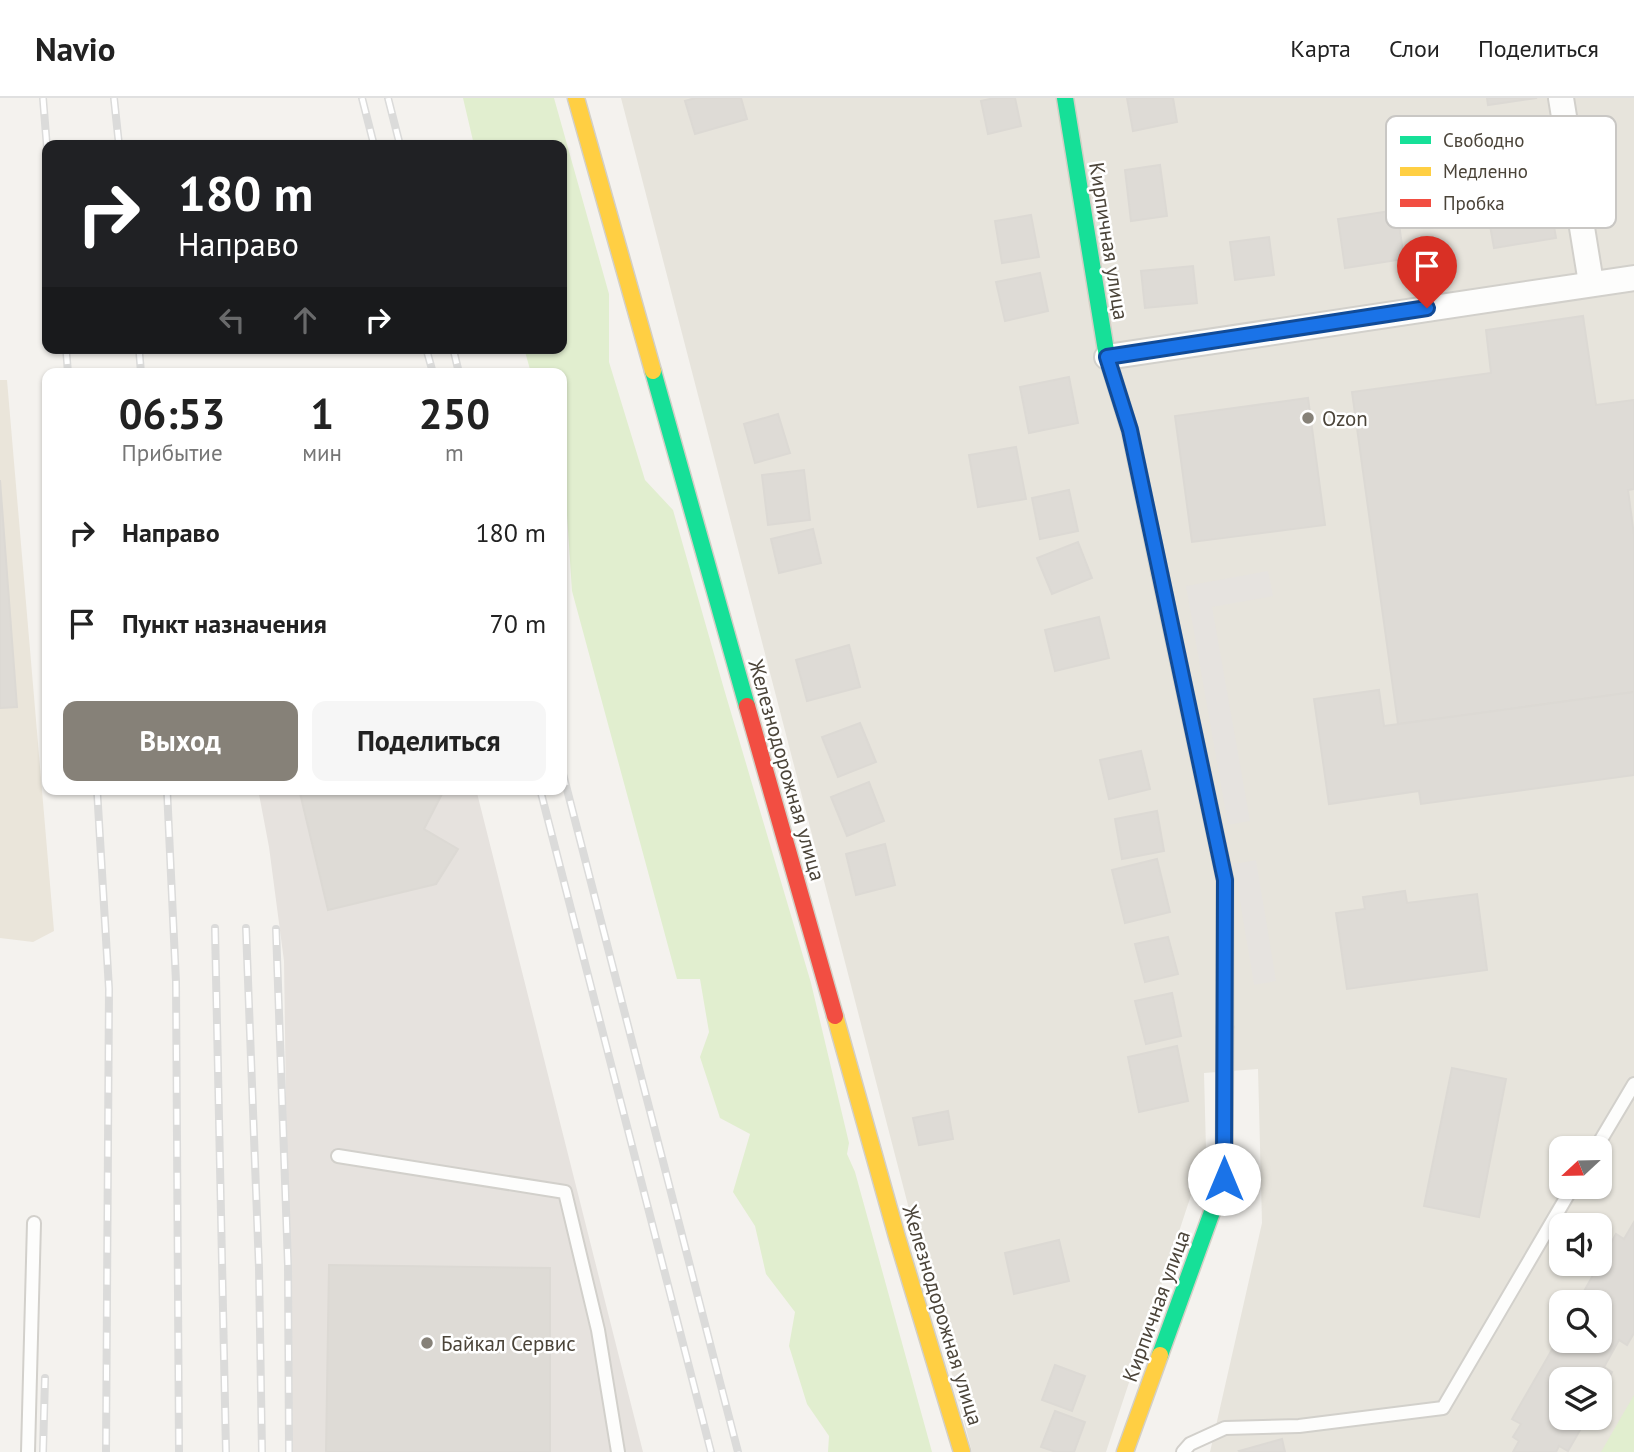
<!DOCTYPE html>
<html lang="ru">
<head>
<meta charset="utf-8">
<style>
	:root { --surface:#fff; --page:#f6f6f6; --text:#222; --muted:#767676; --line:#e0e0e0; --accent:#868178 }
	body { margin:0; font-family:"PT Sans",sans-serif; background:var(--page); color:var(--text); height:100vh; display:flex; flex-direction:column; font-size:26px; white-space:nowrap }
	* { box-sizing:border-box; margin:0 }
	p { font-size:23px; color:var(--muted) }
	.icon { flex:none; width:38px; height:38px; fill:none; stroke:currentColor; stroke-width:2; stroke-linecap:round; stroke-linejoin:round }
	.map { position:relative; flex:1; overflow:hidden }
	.details { position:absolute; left:42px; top:270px; width:525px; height:427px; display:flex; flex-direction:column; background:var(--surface); border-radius:14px; box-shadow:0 2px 5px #0004 }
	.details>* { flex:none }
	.hud { position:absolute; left:42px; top:42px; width:525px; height:214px; border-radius:14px; box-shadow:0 2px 5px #0004; background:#202124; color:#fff; overflow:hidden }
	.needle { width:46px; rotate:248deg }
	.fabs { position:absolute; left:1549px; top:1038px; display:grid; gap:14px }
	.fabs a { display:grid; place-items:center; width:63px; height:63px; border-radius:14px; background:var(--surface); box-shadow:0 2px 5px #0004; font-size:35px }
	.pin { position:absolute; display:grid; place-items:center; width:60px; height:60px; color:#fff; margin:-72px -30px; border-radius:50% 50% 50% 0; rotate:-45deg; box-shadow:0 0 7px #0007 }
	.pin .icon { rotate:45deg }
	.me { position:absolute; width:77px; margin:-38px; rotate:0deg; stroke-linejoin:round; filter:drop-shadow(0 0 5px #0008) }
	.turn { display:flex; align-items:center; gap:24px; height:147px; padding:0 21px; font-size:32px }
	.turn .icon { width:91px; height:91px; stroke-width:2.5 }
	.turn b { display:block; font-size:49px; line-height:60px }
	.lanes { display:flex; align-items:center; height:66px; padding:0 21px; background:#0003; justify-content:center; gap:35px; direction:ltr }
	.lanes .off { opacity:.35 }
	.eta { display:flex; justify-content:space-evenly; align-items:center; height:119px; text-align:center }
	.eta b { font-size:42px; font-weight:800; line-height:49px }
	.action { display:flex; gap:14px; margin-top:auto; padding:14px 21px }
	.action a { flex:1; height:80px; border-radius:14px; background:var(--accent); color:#fff; font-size:28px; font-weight:800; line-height:80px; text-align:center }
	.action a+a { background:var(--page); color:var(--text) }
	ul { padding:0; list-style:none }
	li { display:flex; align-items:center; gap:21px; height:91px; padding:0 21px }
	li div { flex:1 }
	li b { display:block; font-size:26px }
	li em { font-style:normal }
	header { display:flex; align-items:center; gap:42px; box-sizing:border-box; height:98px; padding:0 35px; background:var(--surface); border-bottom:2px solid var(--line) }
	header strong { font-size:33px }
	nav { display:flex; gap:38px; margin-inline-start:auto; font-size:24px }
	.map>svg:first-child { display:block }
	.residential { fill:#e7e4dc; fill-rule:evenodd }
	.industrial { fill:#e6e2de }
	.education { fill:#eae5da }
	.green { fill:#e1eecf }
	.parking { fill:#e6e3df }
	.building { fill:#dedbd6; stroke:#dcd9d4; stroke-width:2 }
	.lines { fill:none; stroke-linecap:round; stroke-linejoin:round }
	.lane-casing { stroke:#d2d0cb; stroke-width:16 }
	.street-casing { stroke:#d2d0cb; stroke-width:28 }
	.fast-casing { stroke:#d3cfc5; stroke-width:19 }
	.slow-casing { stroke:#d3cfc5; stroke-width:19 }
	.jam-casing { stroke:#d3cfc5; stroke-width:19 }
	.lane { stroke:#fdfdfc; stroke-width:12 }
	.street { stroke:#fdfdfc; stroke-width:24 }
	.fast { stroke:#16e098; stroke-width:16 }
	.slow { stroke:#ffcf43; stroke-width:16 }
	.jam { stroke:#f24e42; stroke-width:16 }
	.rail-casing { stroke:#dbdbda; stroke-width:8 }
	.rail { stroke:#fff; stroke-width:5; stroke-dasharray:16; stroke-linecap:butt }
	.route-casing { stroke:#114b97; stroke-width:18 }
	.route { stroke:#1a73e8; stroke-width:12 }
	.poi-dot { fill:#868178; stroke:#fff; stroke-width:2.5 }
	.labels { text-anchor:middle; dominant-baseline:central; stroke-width:5; stroke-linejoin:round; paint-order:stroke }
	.street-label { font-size:21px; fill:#4b4439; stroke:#fff }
	.poi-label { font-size:21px; fill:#4b4439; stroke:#fff; text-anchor:start }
	.key { fill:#fff; stroke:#c9c7c4; stroke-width:2 }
	.key-label { font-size:19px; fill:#4b4439 }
</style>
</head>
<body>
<header>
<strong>Navio</strong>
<nav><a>Карта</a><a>Слои</a><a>Поделиться</a></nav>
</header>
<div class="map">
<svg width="1634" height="1354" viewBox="0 0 1634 1354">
	<rect width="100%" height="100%" fill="#f4f2ee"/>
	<path class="residential" d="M621,0h1013v1354h-424l52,-229 -4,-154 -54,4 2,77 -100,302h-134zM1561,1050h39v38h-39zM1561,1127h39v39h-39zM1561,1204h39v38h-39zM1561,1281h39v39h-39z"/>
	<path class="industrial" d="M258,691h218l167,663h-352l-7,-491 -15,-114z"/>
	<path class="education" d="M0,282h7l47,551 -21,11 -33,-4z"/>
	<g class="green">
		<path d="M463,0h91l55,196v68l36,118 28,30 51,179 87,294 38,160 -2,11 8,18 77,280h-104l1,-16 -22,-32 -18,-58 6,-34 -29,-38 -11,-48 -22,-34 17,-58 -30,-16 -20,-61 9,-25 -9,-53h-23l-105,-388 -6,-91 -4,-19v-108h-31l-7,-25h38v-203h-88z"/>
		<path d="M1634,1297v57h-33z"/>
	</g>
	<g class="parking">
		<path d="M1268,473l5,25 -61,11 38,214 -22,4 -42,-239z"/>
		<path d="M1256,762l20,121 -22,4 -20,-121z"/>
	</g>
	<g class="building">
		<path d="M695,0h46l6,21 -52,15 -10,-33z"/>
		<path d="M994,0h21l6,28 -33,8 -7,-33z"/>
		<path d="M1127,0h46l4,24 -44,9z"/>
		<path d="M1487,0h50l-49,7z"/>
		<path d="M1160,67l7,51 -36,5 -6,-51z"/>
		<path d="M1547,88l9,52 -62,10 -9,-51z"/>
		<path d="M1397,112l7,49 -59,9 -7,-49z"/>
		<path d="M1031,117l8,42 -37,6 -7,-42z"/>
		<path d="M1269,139l5,38 -39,5 -5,-38z"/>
		<path d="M1193,168l4,37 -52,5 -4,-37z"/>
		<path d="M1040,175l8,38 -43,10 -9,-39z"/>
		<path d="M1583,218l13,89 38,-5v89l-6,1 6,45v157l-236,32 -46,-332 139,-19 -5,-43z"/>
		<path d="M1069,279l9,46 -49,10 -9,-46z"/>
		<path d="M1308,300l17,127 -133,17 -17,-126z"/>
		<path d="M778,316l12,39 -35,10 -11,-39z"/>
		<path d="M1016,349l10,52 -48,8 -9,-52z"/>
		<path d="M804,372l6,50 -42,5 -6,-50z"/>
		<path d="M0,382l17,227 -17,1z"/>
		<path d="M1069,392l9,41 -38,8 -8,-41z"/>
		<path d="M813,431l8,34 -42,10 -8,-34z"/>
		<path d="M1078,444l14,36 -40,16 -15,-36z"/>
		<path d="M1099,519l10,41 -54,13 -10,-41z"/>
		<path d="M849,547l11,42 -53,14 -11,-41z"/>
		<path d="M1379,592l5,36 250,-34v83l-213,29 -2,-13 -90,13 -15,-105z"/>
		<path d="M860,625l16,39 -38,15 -16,-40z"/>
		<path d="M1141,653l9,38 -41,10 -9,-39z"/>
		<path d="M869,684l15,39 -37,15 -16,-39z"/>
		<path d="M299,691h140l4,3 -19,37 34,20 -22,35 -108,26z"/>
		<path d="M1157,713l7,40 -42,8 -7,-40z"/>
		<path d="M885,746l10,41 -39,10 -10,-41z"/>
		<path d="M1157,761l13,53 -45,11 -13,-53z"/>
		<path d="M1405,793l2,12 70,-9 10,76 -140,19 -11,-76 29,-4 -2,-12z"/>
		<path d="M1168,839l10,37 -33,8 -10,-38z"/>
		<path d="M1172,895l9,43 -35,8 -11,-43z"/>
		<path d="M1177,948l11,55 -49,11 -11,-55z"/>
		<path d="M1452,970l54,11 -27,138 -55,-11z"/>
		<path d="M948,1013l5,28 -34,6 -6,-27z"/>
		<path d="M1634,1124v111l-7,12 -8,-5 -15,27 8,5 -12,23v-16h-39v39h26l-19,33 -9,-5 -3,6h-43l6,-11 -6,-4 8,-13 -9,-5 45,-78 8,4 3,-5h32v-38h-22l38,-68 8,5z"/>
		<path d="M1059,1142l10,41 -55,13 -9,-41z"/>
		<path d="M329,1167l221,3v184h-224z"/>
		<path d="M1055,1267l30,11 -13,35 -30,-11z"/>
		<path d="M1055,1313l30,11 -11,30h-18l-15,-5z"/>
		<path d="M1282,1341l3,13h-45l-1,-1z"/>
	</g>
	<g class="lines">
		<defs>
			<g id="lane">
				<path d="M1596,1050l38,-64"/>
				<path d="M338,1058l227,36 33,138 20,122"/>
				<path d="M28,1354l6,-229"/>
				<path d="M1183,1354l7,-8 35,-16 74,-2 144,-18 130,-222"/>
			</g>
			<g id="street">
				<path d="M1561,0l30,185"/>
				<path d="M1107,259l527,-79"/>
			</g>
			<g id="fast">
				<path d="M1065,0l42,259 23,74 30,143"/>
				<path d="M653,273l94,335"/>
				<path d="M1160,1257l64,-176 1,-152"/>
			</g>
			<g id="slow">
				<path d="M576,0l77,273"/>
				<path d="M1160,476l65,306v147"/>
				<path d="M835,918l62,221 65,215"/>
				<path d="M1125,1354l35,-97"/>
			</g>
			<path id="jam" d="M747,608l88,310"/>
		</defs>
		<use href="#lane" class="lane-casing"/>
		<use href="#street" class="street-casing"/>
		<use href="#fast" class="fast-casing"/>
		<use href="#slow" class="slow-casing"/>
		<use href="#jam" class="jam-casing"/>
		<use href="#lane" class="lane"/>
		<use href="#street" class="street"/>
		<use href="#fast" class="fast"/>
		<use href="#slow" class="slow"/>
		<use href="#jam" class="jam"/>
		<defs>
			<g id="rail">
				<path d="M43,0l4,50"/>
				<path d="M114,0l5,47"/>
				<path d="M362,0l12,47"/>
				<path d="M388,0l12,47"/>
				<path d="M66,250l2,25"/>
				<path d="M139,250l2,25"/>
				<path d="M426,250l7,25"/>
				<path d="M453,250l6,25"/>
				<path d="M562,672l176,682"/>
				<path d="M97,691l12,200 -3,463"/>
				<path d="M167,691l9,193 3,470"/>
				<path d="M540,691l171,663"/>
				<path d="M215,830l11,524"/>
				<path d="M246,830l13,340 3,184"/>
				<path d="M276,831l12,336 1,187"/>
				<path d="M43,1354l2,-74"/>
			</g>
		</defs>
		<use href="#rail" class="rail-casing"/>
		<use href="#rail" class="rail"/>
	</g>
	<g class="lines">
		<defs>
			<path id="route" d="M1224,1081l1,-299 -95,-450 -23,-73 320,-49"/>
		</defs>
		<use href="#route" class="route-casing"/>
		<use href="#route" class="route"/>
	</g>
	<g class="poi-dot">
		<circle cx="1308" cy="320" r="7"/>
		<circle cx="427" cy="1245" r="7"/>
	</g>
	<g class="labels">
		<g class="street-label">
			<text transform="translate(1109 143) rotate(81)">Кирпичная улица</text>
			<text transform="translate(787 672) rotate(74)">Железнодорожная улица</text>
			<text transform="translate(1156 1208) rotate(-70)">Кирпичная улица</text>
			<text transform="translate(943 1217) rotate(73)">Железнодорожная улица</text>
		</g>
		<g class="poi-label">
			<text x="1322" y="320">Ozon</text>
			<text x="441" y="1245">Байкал Сервис</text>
		</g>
	</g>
	<rect x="1386" y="18" width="230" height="112" rx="10" class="key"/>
	<rect x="1400" y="38" width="31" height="8" fill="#16e098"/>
	<rect x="1400" y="69" width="31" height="9" fill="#ffcf43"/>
	<rect x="1400" y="101" width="31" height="8" fill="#f24e42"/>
	<g class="key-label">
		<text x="1443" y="49">Свободно</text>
		<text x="1443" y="80">Медленно</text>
		<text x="1443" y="112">Пробка</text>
	</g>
</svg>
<div class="fabs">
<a><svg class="needle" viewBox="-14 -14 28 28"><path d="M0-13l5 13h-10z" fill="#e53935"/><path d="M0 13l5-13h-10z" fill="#767676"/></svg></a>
<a><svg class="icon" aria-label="sound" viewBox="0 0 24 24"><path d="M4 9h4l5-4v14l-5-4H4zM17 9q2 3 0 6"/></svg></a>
<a><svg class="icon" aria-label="search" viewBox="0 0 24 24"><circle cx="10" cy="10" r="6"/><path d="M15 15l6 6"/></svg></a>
<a><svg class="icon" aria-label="layers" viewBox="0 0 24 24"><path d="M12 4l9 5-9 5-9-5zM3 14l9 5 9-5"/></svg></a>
</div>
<div class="pin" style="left:1427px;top:210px;background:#d93025"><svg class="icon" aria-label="arrive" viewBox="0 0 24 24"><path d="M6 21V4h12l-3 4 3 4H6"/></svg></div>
<svg class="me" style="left:1224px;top:1081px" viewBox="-20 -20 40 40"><circle r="19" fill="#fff"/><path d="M0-13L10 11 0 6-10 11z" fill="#1a73e8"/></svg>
<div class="hud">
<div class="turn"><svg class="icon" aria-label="right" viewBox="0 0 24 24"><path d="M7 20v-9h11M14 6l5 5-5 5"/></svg><div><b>180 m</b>Направо</div></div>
<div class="lanes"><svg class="icon off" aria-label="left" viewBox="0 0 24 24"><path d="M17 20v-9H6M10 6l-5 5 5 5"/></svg><svg class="icon off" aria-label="ahead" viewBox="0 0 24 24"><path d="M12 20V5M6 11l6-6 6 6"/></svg><svg class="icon" aria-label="right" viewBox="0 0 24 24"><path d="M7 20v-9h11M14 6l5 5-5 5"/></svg></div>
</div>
<section class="details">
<div class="eta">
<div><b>06:53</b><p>Прибытие</p></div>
<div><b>1</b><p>мин</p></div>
<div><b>250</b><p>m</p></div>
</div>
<ul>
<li><svg class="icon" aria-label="right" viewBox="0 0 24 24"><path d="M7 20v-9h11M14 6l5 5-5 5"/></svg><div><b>Направо</b></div><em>180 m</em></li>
<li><svg class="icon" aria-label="arrive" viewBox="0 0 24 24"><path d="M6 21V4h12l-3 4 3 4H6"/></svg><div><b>Пункт назначения</b></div><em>70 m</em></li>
</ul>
<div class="action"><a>Выход</a><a>Поделиться</a></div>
</section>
</div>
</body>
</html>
